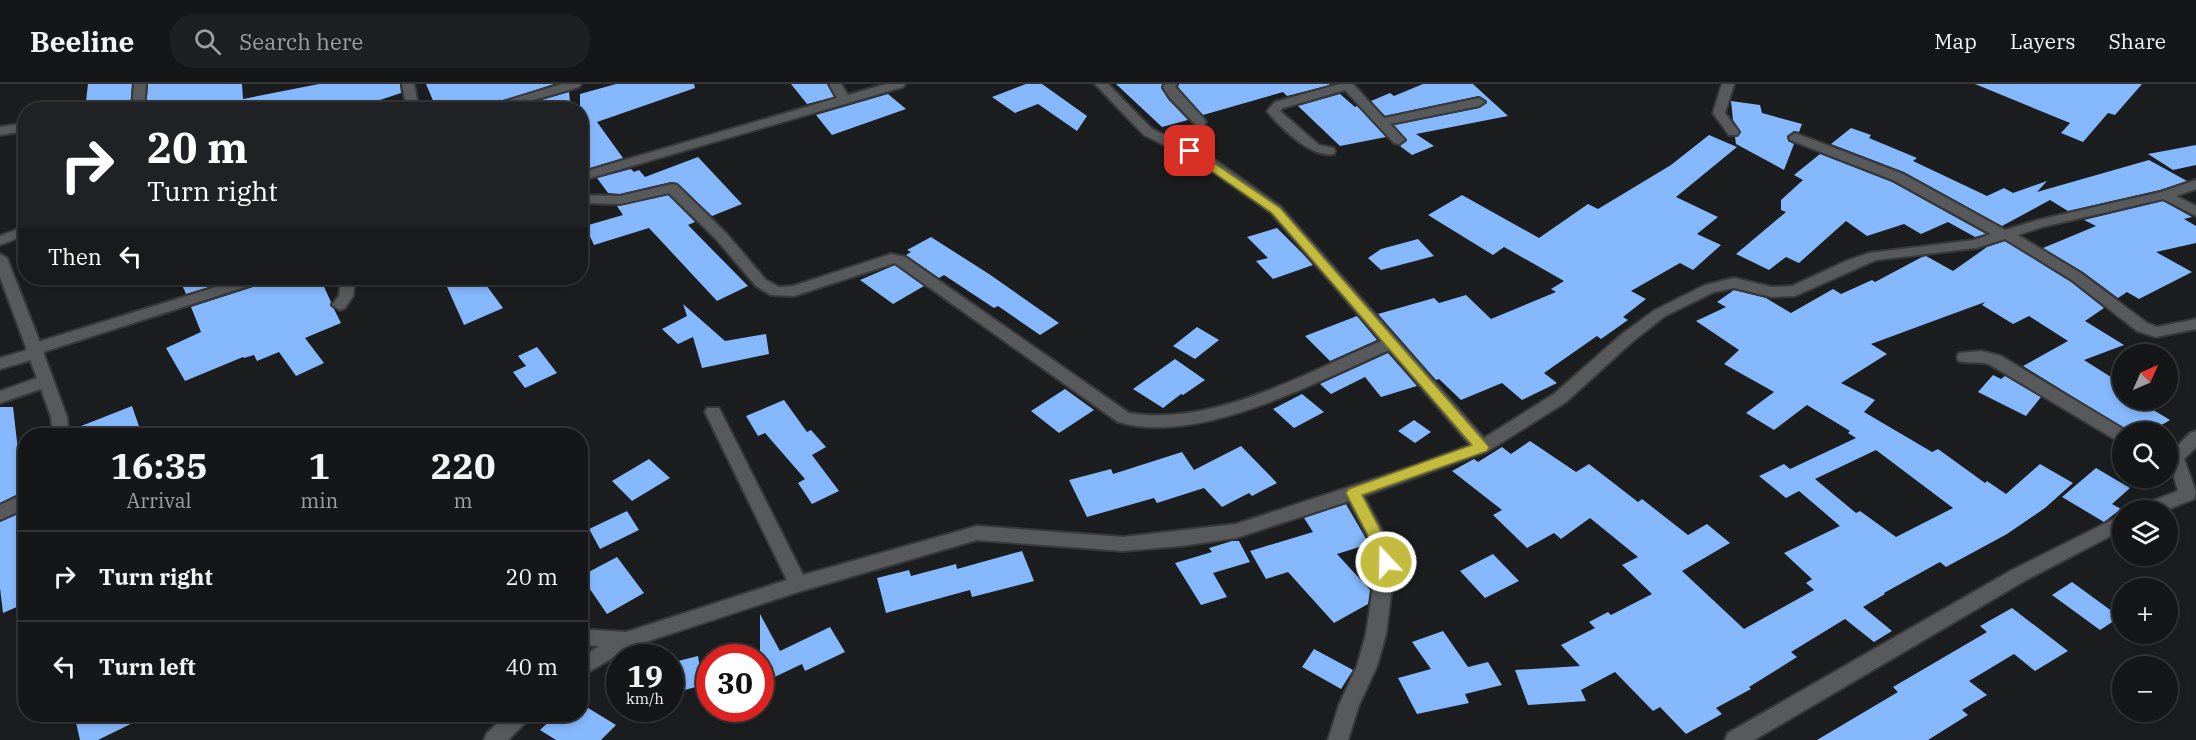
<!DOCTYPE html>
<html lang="en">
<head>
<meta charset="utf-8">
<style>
	:root { --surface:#141617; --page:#1d1f20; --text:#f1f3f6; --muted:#9d9fa1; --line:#333536 }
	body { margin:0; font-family:"IBM Plex Serif",serif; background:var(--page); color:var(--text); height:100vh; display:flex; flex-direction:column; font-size:22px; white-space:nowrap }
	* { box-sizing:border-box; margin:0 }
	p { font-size:20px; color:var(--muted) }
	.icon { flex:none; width:33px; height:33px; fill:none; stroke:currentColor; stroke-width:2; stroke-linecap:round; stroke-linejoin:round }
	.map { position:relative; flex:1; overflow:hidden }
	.panel { position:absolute; left:18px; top:344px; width:570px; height:294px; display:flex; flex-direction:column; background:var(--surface); border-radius:24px; box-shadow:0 3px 9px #0003,0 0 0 2px var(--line) }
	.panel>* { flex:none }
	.banner { position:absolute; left:18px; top:18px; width:570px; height:183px; border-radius:24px; box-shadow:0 3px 9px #0003,0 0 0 2px var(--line); background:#202124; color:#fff; overflow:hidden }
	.needle { width:39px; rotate:45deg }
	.buttons { position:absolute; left:2112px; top:260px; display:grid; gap:12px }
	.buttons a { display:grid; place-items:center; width:66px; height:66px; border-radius:50%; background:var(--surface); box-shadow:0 3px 9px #0003,0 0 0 2px var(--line); font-size:30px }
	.speed { position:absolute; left:606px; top:560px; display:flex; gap:12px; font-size:30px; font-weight:700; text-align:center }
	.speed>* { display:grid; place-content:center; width:78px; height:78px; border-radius:50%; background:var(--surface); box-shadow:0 3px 9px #0003,0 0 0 2px var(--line); line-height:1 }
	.speed small { font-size:15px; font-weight:400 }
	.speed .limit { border:9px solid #d22; background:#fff; color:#111 }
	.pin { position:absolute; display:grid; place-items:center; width:51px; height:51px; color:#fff; margin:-26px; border-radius:12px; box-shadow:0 3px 9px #0006 }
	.me { position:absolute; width:66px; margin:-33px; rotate:339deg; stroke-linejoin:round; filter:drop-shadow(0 0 4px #0008) }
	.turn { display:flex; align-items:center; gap:21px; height:126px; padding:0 30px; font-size:27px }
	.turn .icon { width:78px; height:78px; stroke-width:2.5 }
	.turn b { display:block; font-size:42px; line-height:51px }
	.then { display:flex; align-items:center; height:57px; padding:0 30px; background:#0003; gap:12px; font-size:22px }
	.eta { display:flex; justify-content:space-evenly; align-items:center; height:102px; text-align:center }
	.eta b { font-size:36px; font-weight:700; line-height:42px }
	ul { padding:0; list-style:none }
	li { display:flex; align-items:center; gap:18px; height:90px; padding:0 30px; border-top:2px solid var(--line) }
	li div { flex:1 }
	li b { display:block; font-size:22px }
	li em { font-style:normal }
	header { display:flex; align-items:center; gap:36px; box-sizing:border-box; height:84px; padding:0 30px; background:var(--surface); border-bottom:2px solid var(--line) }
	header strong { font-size:28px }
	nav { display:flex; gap:33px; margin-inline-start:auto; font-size:21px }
	.search { width:420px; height:54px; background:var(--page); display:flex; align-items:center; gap:15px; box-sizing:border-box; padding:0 21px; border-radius:24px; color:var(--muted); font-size:22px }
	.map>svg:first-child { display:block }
	.building { fill:#85b8fd; fill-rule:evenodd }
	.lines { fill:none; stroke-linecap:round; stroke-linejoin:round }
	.minor-casing { stroke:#38393b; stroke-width:4 }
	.tertiary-casing { stroke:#38393b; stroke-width:4 }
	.minor { fill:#57595b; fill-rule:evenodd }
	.tertiary { fill:#57595b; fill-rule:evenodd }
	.route { fill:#c4bc3e; stroke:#7f7a28; stroke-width:1.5 }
</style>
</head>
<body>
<header>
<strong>Beeline</strong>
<div class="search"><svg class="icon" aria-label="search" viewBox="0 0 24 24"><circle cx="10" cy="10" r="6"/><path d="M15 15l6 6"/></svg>Search here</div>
<nav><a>Map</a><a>Layers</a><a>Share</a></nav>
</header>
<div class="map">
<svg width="2196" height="656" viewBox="0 0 2196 656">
	<rect width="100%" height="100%" fill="#1b1d1f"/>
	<g class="building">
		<path d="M88,0h44l-2,26h-45z"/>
		<path d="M148,0h94l1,15 76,-15h81l1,9 -24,8 1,9h-232z"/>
		<path d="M426,0h128l-80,26h-37z"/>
		<path d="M616,0h78l1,4 -98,34 26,36 -33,10 -10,-14v-60z"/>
		<path d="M791,0h36l7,13 -27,7z"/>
		<path d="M1026,0h16l45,32 -10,15 -39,-27 -23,9 -23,-16z"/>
		<path d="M1116,0h46l-1,4 7,11 20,21 -26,7z"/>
		<path d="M1179,0h150l1,1 -43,11 -4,-4 -80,23 -25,-28z"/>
		<path d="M1423,0h50l35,32 -92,18 18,12 -22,9 -12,-9 7,-6 -13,-15 85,-17 8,-5 -8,-7 -94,20 -14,-15 19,-8 4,3z"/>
		<path d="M1975,0h167l-27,31 -7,-2 -25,29 -22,-9 9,-10z"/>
		<path d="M569,8l2,18h-63z"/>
		<path d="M888,10l18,15 -74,26 -16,-20z"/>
		<path d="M1340,10l15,13 2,-1 29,31 -46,9 -42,-40z"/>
		<path d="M1731,17l29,4 2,8 40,11 -3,8 -5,-1 -7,5 1,5 6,3 -10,26 -48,-26 -1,-7 6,-5 -8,-12z"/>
		<path d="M1851,44l20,7 -2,3 48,20 -4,3 74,35 17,-8 9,5 34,-12 -10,11 112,-32 38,21 -27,9 -92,21 -18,-11 -48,26 -98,-54 -73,-28z"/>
		<path d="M1709,51l28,12 -61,50 42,20 -21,17 24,11 -28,25 -13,-7 -49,28 15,8 -23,18 5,3 -27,19 -4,-3 -53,37 13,10 -35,17 -20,-17 -41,17 -22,-21 -3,1 -58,-66 56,-16 5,5 27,-8 25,24 65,-27 -5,-3 13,-8 -60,-34 -11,8 -65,-40 34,-20 77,43 49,-34 10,5 73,-44z"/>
		<path d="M2196,61v20l-23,5 -25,-16z"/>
		<path d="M1820,70l72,28 94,52 -11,3 -27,-15 -27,12 -17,-10 -37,12 -21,-15 -47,42 -13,-6 -17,13 -33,-16 50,-42 -5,-2v-10l22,-20 -9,-5z"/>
		<path d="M698,73l44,47 -30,12 -35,-33 -6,-1 -51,12 -12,-1 -11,-15 34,-9 3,3 5,-2 6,7z"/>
		<path d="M668,111l27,27 -7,3 60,61 -31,15 -68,-73 -55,17 -9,-19 38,-11 -6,-9z"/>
		<path d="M2163,117l29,16 -8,2 12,7v17l-40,9 36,20 -53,27 -12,-7 -9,6 -35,-26 -40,-24 53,-22 -12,-6z"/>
		<path d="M1277,144l26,26 10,11 -40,14 -17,-18 12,-3 -21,-21z"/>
		<path d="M931,153l58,37 70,49 -19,12 -42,-29 -4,2 -50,-33 -5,3 -33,-23 5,-3 -4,-2z"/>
		<path d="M1418,155l16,17 -53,14 -13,-12 13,-9z"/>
		<path d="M2005,157l66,41 33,26 -19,13 39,24 -40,15 38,24v15h13l35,21 -20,12h-20l-107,-66 45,-25 -39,-25 -16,8 -31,-19 3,-3 -114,42 16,10 -46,29 34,17 -11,12 68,40 6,-3 47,34 2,-2 19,13 34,-30 33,19 -28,25 -38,26 -61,33 -6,-5 -56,31 1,1 -22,13 29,24 -18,11 -29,-23 -54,33 6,5 -48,30 2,2 -35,19 6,6 -36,20 -26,-27 -7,4 -38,-39 -34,18 5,11 -58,4 -13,-35 65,-4 -19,-21 34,-17 -6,-6 19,-10 3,3 41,-21 -30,-29 16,-8 -48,-39 -29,21 -7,-6 -27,15 -34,-33 9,-5 -50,-39 22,-12 4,3 24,-15 9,7 19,-13 46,31 13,-8 49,38 4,-3 46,36 19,-11 23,19 -48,28 62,58 70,-39 -8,-7 6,-4 -28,-26 56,-27 -41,-35 -13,7 -27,-22 25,-12 6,5 66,-31 -8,-5 2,-2 -43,-26 -33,25 -28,-17 28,-21 -50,-28 15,-14 -43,-29 30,-14 -9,-5 17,-12 32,8 25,15 42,-24 8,5 31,-14 3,2 47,-25 4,-1 27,15 34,-24zM1876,366l77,58 -57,29 -36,-26 -4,2 -41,-34z"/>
		<path d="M895,181l29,21 -31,18 -33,-24z"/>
		<path d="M179,194h60l-53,16z"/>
		<path d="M268,194h52l11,24 -1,3 4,4 7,14 -36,15 19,25 -28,13 -17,-24 -22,9 -3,-6 -10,3 -1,-1 -58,24 -19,-33 35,-16 -10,-25 74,-24z"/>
		<path d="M443,194h38l22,30 -39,17z"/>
		<path d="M683,220l42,37 41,-7 3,20 -67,14 -9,-31 -15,7 -16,-15 25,-13z"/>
		<path d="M1357,232l20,24 -47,21 -25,-25z"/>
		<path d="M1197,243l22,13 -24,19 -22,-13z"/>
		<path d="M537,263l20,26 -32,15 -12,-16 13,-6 -8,-10z"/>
		<path d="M1388,269l29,33 -36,11 -16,-20 -34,17 -11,-10z"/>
		<path d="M1175,275l30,21 -22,15 -2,-1 -18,14 -30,-19z"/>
		<path d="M1993,291l8,4 4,-3 36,21 -15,19 -48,-24z"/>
		<path d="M1065,305l29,21 -35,23 -28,-22z"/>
		<path d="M1302,310l22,18 -30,16 -21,-19z"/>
		<path d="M784,316l23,32 4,-2 15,17 -14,8 27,36 -27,13 -14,-21 7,-4 -40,-46 -7,3 -12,-20z"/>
		<path d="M132,322l10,29h-71v-5z"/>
		<path d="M0,323h13l6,52 7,-3v21l-8,3 2,13 -20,10z"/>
		<path d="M1414,336l17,12 -16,11 -17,-12z"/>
		<path d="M1241,362l36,37 -25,13 -3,-3 -27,14 -18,-19 -47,15 -3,-5 -67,19 -18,-37 42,-11 2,5 69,-22 12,18z"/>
		<path d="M649,375l21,19 -38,23 -20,-20z"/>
		<path d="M2096,384l34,20 -18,16 9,5 -17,13 -42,-25z"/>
		<path d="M1346,420l23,40 -32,10 33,36 -2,14 -34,19 -46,-51 -22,7 -16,-28 63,-19 -9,-14z"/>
		<path d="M627,427l12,19 -39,19 -11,-20z"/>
		<path d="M23,428l3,17v74l-23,10 -3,-25v-66z"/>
		<path d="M1232,457h7l11,21 -37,11 14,24 -26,8 -26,-42 37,-11 -3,-4z"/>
		<path d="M1022,467l12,30 -62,16 -2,-7 -84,23 -9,-35 32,-8 2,6 45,-12 1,5z"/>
		<path d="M1493,470l26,27 -34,17 -25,-27z"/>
		<path d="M617,473l27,36 -37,21 -26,-38z"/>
		<path d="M2072,498l48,35 -20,13 -48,-35z"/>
		<path d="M2012,524l56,43 -33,20 -21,-17 -45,27 18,14 -25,15 6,5 -40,25h-111l81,-48 -5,-5 94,-55 -7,-6z"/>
		<path d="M760,530l20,37 50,-24 15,25 -40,19 -3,-7 -42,20z"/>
		<path d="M1443,547l25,36 20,-5 14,23 -37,9 4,9 -52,11 -19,-36 33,-9 -19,-27z"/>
		<path d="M1314,565l39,21 -12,19 -39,-22z"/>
		<path d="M698,572l5,29 -33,9v-31z"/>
		<path d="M580,619l36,22 -15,15h-45l-16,-10 17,-16h23z"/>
		<path d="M74,630h77l-53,26h-18z"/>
	</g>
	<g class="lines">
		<defs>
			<g id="minor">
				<path d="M402,0h12l5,26h-12z"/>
				<path d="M562,0h19l-2,3 -81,23h-22z"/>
				<path d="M829,0h12l7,11 38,-11h19l-2,3 -323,94v-8l257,-75z"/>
				<path d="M1095,0h13l44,45 59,28 70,50 203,231 70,-44 68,-60 33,-24 50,-25 29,-7 38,9 20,-1 54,-25 23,-8 105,-13 17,-6 -98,-54 -103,-40 -1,-3 6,-4 108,41 102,56 33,-10 123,-28 35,-12v9l-20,7 20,10v10l-33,-17 -121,28 -24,8 64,39 65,49 10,4 39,-8v10l-40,8 -19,-6 -65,-51 -67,-41 -29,9 -100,12 -81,36 -23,1 -38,-9 -20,4 -49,24 -33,26 -66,60 -78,49 -124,45 28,53 3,13 -9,72 -9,32 -18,39 -11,35h-20l11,-35 18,-39 9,-32 11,-72 -3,-13 -25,-48 -113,37 -55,8 -58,5 -146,-11 -179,52 -165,54 -53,31v-19l19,-12 -19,-1v-16l46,3 161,-52 -82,-168 2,-4h12l2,4 82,163 174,-49 146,11 113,-13 180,-59 54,-20 -81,-95c-74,32 -190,96 -271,72l-223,-159 -101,33 -23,-1 -15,-9 -40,-47 -47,-46 -49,11 -40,-1v-8l40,1 52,-12 5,1 49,48 40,47 13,7 14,-1 98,-32 14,3 224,156c83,14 177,-40 252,-72l-110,-128 -70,-50 -57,-28z"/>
				<path d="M1165,0h12l-2,3 29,32 2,3 -2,3h-8l-26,-27 -7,-11z"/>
				<path d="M1340,0h13l31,34 95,-20 6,4 -6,4 -89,18 15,16 -6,4 -5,-1 -49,-53 -62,18 -3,3 39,34 15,3 1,3 -1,3c-22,5 -54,-27 -67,-43l8,-9z"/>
				<path d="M1722,0h12l-9,29 14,19 -2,3h-8l-16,-22z"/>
				<path d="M26,39v8l-26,4v-8z"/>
				<path d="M245,194h21l-2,3 -221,71 24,65 2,18h-16l-2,-18 -10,-28 -41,14v-12l37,-13 -11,-29 2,-4z"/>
				<path d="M341,194h14l-2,18 -8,12 -5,2 -8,-5 7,-9z"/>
				<path d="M1981,267l20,5 127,76h-6v10l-6,-2 -127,-76c-10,-3 -20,0 -30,-3l-2,-4 2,-4z"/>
				<path d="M2196,347v16l-12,12 12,33 -2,7 -28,11h-28l3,-5 37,-14 -10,-35 22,-23z"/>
				<path d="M26,409v15l-26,12v-15z"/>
				<path d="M2122,431v15l-96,50 -272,160h-29l3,-7 284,-163z"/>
				<path d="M507,630h24l-3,6 -20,20h-24l3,-7z"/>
			</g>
			<g id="tertiary">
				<path d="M134,0h12l-2,26h-12z"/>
				<path d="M26,142v9l-26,10v-9z"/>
				<path d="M0,170l7,4 37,95 -2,4 -42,12v-11l27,-8 -27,-73z"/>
			</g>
		</defs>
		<use href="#minor" class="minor-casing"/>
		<use href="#tertiary" class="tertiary-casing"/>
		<use href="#minor" class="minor"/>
		<use href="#tertiary" class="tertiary"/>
	</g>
	<path class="route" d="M1190,63l90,61 209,239 -2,4 -125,44 28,54 4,13 -3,5h-10l-6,-18 -29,-56 3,-4 123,-44 -200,-232 -86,-60v-5z"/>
</svg>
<div class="buttons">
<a><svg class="needle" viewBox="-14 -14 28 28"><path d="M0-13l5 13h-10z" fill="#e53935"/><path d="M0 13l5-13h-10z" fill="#9d9fa1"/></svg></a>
<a><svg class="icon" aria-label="search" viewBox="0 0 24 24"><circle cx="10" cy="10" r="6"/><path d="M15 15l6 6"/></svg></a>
<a><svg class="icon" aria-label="layers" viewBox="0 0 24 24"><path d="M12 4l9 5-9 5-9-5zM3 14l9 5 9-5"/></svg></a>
<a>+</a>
<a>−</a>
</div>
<div class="speed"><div>19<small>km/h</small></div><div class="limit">30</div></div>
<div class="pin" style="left:1190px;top:67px;background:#d93025"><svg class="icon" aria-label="arrive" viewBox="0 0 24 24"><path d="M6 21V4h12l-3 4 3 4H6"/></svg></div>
<svg class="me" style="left:1386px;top:478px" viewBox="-20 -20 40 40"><circle r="17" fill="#c4bc3e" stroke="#fff" stroke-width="3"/><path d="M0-11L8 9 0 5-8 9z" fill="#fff"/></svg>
<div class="banner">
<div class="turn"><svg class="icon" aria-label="right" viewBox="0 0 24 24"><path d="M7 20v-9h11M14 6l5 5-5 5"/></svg><div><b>20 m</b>Turn right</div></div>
<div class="then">Then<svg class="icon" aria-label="left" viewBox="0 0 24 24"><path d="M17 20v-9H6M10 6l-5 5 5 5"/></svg></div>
</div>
<section class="panel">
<div class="eta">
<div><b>16:35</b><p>Arrival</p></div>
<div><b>1</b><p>min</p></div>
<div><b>220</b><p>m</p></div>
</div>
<ul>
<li><svg class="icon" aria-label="right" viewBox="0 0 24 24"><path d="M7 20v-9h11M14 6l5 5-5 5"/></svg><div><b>Turn right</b></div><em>20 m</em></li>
<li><svg class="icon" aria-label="left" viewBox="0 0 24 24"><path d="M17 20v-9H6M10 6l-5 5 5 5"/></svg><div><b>Turn left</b></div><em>40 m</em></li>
</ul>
</section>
</div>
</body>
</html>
